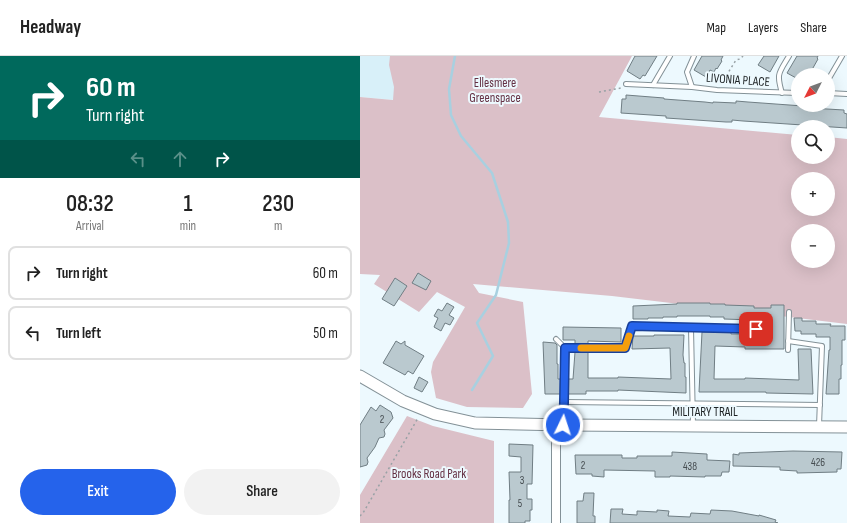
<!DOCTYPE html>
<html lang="en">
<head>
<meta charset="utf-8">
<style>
	:root { --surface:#fff; --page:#f2f2f2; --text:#222; --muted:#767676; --line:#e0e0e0; --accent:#2563eb }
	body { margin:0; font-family:"Sofia Sans Condensed",sans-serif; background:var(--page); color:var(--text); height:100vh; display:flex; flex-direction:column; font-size:15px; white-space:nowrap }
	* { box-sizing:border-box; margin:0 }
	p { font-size:13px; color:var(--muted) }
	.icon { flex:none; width:22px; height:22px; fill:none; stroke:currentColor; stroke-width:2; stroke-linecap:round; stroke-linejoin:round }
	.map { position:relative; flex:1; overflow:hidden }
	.panel { display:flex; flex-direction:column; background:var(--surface); width:360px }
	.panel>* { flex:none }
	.top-card { background:#00695c; color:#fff; overflow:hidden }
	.needle { width:26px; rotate:228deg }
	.controls { position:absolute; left:431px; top:12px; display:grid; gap:8px }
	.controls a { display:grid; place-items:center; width:44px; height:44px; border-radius:50%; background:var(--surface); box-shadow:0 4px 16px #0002; font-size:20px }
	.pin { position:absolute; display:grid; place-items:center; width:34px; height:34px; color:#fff; margin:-17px; border-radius:8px; box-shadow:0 2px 6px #0006 }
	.me { position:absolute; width:44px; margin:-22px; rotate:4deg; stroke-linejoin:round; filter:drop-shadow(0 0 3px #0008) }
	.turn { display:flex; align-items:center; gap:14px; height:84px; padding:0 20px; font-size:18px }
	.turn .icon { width:52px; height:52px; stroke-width:2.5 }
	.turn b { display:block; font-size:28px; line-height:34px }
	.lanes { display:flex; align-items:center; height:38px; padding:0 20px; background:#0003; justify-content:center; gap:20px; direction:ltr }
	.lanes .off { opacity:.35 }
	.eta { display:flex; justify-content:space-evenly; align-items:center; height:68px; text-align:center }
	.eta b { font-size:24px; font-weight:600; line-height:28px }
	.action { display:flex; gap:8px; margin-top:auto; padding:8px 20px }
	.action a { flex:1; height:46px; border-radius:24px; background:var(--accent); color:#fff; font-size:16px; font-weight:600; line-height:46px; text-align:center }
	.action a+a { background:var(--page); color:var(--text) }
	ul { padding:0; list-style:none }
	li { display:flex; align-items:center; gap:12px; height:54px; margin:0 8px 6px; padding:0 12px; border:2px solid var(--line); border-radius:8px }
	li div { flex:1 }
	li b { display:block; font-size:15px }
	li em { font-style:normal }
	header { display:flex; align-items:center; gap:24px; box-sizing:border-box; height:56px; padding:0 20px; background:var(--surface); border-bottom:1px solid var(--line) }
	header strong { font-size:19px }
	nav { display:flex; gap:22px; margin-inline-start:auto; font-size:14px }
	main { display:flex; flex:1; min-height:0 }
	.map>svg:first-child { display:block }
	.built { fill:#d8f0f9 }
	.green { fill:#dbc0c8; fill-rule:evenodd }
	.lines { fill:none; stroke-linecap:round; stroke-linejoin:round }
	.stream { stroke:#a8d0e0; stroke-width:2.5 }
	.building { fill:#bac9cf; stroke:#707e84 }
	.lane-casing { stroke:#839197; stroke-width:6 }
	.street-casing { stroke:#839197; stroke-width:10 }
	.secondary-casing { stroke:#839197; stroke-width:13 }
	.path { stroke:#98a1a5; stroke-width:1.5; stroke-dasharray:2 3; stroke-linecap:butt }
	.lane { stroke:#fff; stroke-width:4 }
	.street { stroke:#fff; stroke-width:8 }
	.secondary { stroke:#fff; stroke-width:11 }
	.route-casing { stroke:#184099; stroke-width:10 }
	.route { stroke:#2563eb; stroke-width:7 }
	.slow { stroke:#f59e0b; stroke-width:7 }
	.labels { text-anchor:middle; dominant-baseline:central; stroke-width:4; stroke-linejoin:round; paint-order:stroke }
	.number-label { font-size:11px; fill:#454c50 }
	.street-label { font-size:13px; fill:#1e2325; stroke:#edf9fe }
	.park-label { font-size:13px; fill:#643043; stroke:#edf9fe }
</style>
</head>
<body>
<header>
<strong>Headway</strong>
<nav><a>Map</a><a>Layers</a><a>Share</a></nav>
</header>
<main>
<section class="panel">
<div class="top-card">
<div class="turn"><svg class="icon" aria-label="right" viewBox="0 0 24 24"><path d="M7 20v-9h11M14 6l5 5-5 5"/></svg><div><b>60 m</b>Turn right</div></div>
<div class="lanes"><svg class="icon off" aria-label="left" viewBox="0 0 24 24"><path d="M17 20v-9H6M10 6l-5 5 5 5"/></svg><svg class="icon off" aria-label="ahead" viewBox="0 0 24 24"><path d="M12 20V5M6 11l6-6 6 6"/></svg><svg class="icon" aria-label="right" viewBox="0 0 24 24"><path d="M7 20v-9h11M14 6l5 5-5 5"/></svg></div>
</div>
<div class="eta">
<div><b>08:32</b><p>Arrival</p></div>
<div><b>1</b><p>min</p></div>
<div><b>230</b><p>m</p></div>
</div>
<ul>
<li><svg class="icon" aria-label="right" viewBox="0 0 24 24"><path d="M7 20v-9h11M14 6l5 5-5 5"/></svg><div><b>Turn right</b></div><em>60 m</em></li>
<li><svg class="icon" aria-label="left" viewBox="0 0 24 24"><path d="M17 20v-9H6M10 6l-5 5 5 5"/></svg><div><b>Turn left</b></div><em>50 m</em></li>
</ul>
<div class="action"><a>Exit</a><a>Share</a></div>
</section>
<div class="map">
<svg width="487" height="467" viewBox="0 0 487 467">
	<rect width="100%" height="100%" fill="#edf9fe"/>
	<path class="built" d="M0,0h34v44l-34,-3z"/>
	<g class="green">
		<path d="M30,0h242l-33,61 199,18v22h30v-20l19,2v185l-235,-28 -139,-12 6,9 44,9 9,92 -9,14 -56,-1 -31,-9 -5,-26 2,-10 32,-55 -28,-15 -18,20 -45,-28 6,-9 -20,-1v-177l33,3 1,-13 -5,-22zM438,123h30v30h-30zM438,175h30v30h-30z"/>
		<path d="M47,360l26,10 61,15v82h-134v-28z"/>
	</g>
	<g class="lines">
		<path class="stream" d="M95,0l-6,33 2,26 10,21 31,37 16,49 1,21 -13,52 -19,28 16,33 -21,34"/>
	</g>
	<g class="building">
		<path d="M275,0h22l-12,20 -2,-1 -3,4 -13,-8z"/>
		<path d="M342,0h21l-2,4 1,1 -5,8 -1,-1 -2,4 -4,-2 -4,7 -12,-7z"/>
		<path d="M404,0h15l-9,16 -12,-7z"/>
		<path d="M437,0h21l-1,2 1,1 -9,16h-11v4l-11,-6z"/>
		<path d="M266,39l38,3v1l41,3 8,1v-1l23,1v-2l12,1 55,4 7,2 34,2v3l3,1v14l-104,-7 -11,-1v2h-6l-60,-4v-2l-45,-3 1,-14h4z"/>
		<path d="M58,217l13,8 -5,9 -14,-7z"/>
		<path d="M35,222l12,8 -13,20 -12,-7z"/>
		<path d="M87,247l7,4 -5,8 5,3 -4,7 -5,-2 -4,8 -7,-4 4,-9 -4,-2 4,-7 4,2z"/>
		<path d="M317,247h33v1h15v1l29,1v2h17v-3h13v44h-39v-2l-30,-1 -1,33h31v-1l54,2 -1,-31h13l2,45 -47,-1v-1h-67l3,-60h29v2h15v1l25,1v-14h-18v-2l-29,-1v-2h-14v-1h-33v1h-14v1h-15v1h-15v-13l44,-2z"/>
		<path d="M434,262h8v3h14v3h15l-1,2h15v14h-3v25h-1v14h-2v15h-13l3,-44h1v-13h-14v-3h-15v-3h-6z"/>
		<path d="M203,271l58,1v14l-33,-1v3h-13v-4h-12z"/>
		<path d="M294,279h30l-1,20 1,8h1v14h1v16l-68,-3v1h-32v3h-18v-15h5l2,-27h13v26h30v-1l53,2 -1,-31 -38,1 1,-13h21z"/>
		<path d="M36,285l5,3 4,-3v4l19,11 -11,18 -5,-3 -3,4 -22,-12z"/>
		<path d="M183,286l12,1 2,2v19h1v15h3v15h-16z"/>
		<path d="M59,321l9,5 -6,10 -8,-4z"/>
		<path d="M20,349l11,7 2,6 -9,12 1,4 -1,3 -5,1 -4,9 -8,11 1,4 -1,3 -7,2v-42l11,-18 5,4z"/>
		<path d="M149,388l24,1 -1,39h-5v15h5v11h-2v11h-5v2h-16v-23h1l-1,-28h12v-15l-12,-1z"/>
		<path d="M433,395l49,1 -1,17h-4v3l-40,1v-2l-17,-1v-3l-47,-1v-12l6,1v-2z"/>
		<path d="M312,396l35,2v6l23,1 -1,11h-7l-1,4h-16v1l-35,-1v1h-15v-6l-51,-1v7l-12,-1v-2h-16l-1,-19h47v3h15v-2h35z"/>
		<path d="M224,437h10l-1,23h2v7h-18v-22h6z"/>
		<path d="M251,453h12l-1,5 15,1v-4l20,1v-2l12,1 -1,5 22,1 1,-4 19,1 1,-4 21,1 27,5v-1l17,5 -1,2 3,1h-168z"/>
	</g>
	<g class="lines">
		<defs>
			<g id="lane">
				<path d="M468,24l14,-24"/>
				<path d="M266,28l66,3 25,3 81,3"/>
				<path d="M293,29l17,-29"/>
				<path d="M332,31l-5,-15 7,-16"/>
				<path d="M422,37c-6,-20 -3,-20 7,-37"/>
				<path d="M468,37l19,1"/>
				<path d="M331,272l2,97"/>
				<path d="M196,283l9,9 -1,54 -1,23"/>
				<path d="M428,285l34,5 -3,80"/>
				<path d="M205,292h60l7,-22 123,3"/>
				<path d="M428,294l1,-38"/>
				<path d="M204,346l256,3"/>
			</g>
			<path id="street" d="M196,467v-98"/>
			<path id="secondary" d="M0,320l43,25 32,13 40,9 91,2 281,2"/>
		</defs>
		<use href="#lane" class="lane-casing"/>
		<use href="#street" class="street-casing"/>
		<use href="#secondary" class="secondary-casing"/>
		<g class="path">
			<path d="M361,28l15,-24 4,-1 3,-3"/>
			<path d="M239,36l22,-4"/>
			<path d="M0,460l3,-3 55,-95"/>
		</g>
		<use href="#lane" class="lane"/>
		<use href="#street" class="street"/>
		<use href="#secondary" class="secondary"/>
	</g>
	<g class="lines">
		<defs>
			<path id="route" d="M203,369l1,-23 1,-54h60l7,-22 124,3"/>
		</defs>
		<use href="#route" class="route-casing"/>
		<use href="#route" class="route"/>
		<path class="slow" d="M221,292h44l4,-12"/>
	</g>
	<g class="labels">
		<g class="number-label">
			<text x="22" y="363">2</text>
			<text x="458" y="406">426</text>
			<text x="223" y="409">2</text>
			<text x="330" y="410">438</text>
			<text x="162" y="424">3</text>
			<text x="160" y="447">5</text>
		</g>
		<g class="street-label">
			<text transform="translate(378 24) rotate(4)">LIVONIA PLACE</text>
			<text x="345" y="356">MILITARY TRAIL</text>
		</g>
		<g class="park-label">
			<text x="135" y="27">Ellesmere<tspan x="135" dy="15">Greenspace</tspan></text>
			<text x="69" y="418">Brooks Road Park</text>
		</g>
	</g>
</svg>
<div class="controls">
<a><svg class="needle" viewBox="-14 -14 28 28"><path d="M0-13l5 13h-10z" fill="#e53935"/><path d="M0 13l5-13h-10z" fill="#767676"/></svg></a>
<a><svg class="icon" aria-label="search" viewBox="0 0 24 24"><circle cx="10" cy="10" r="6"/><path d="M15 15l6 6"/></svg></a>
<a>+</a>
<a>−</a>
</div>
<div class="pin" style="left:396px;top:273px;background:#d93025"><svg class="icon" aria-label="arrive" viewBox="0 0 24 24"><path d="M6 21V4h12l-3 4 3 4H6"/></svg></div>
<svg class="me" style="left:203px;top:369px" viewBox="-20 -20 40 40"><circle r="17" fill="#2563eb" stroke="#fff" stroke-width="3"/><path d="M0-11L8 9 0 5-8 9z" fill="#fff"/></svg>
</div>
</main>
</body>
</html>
